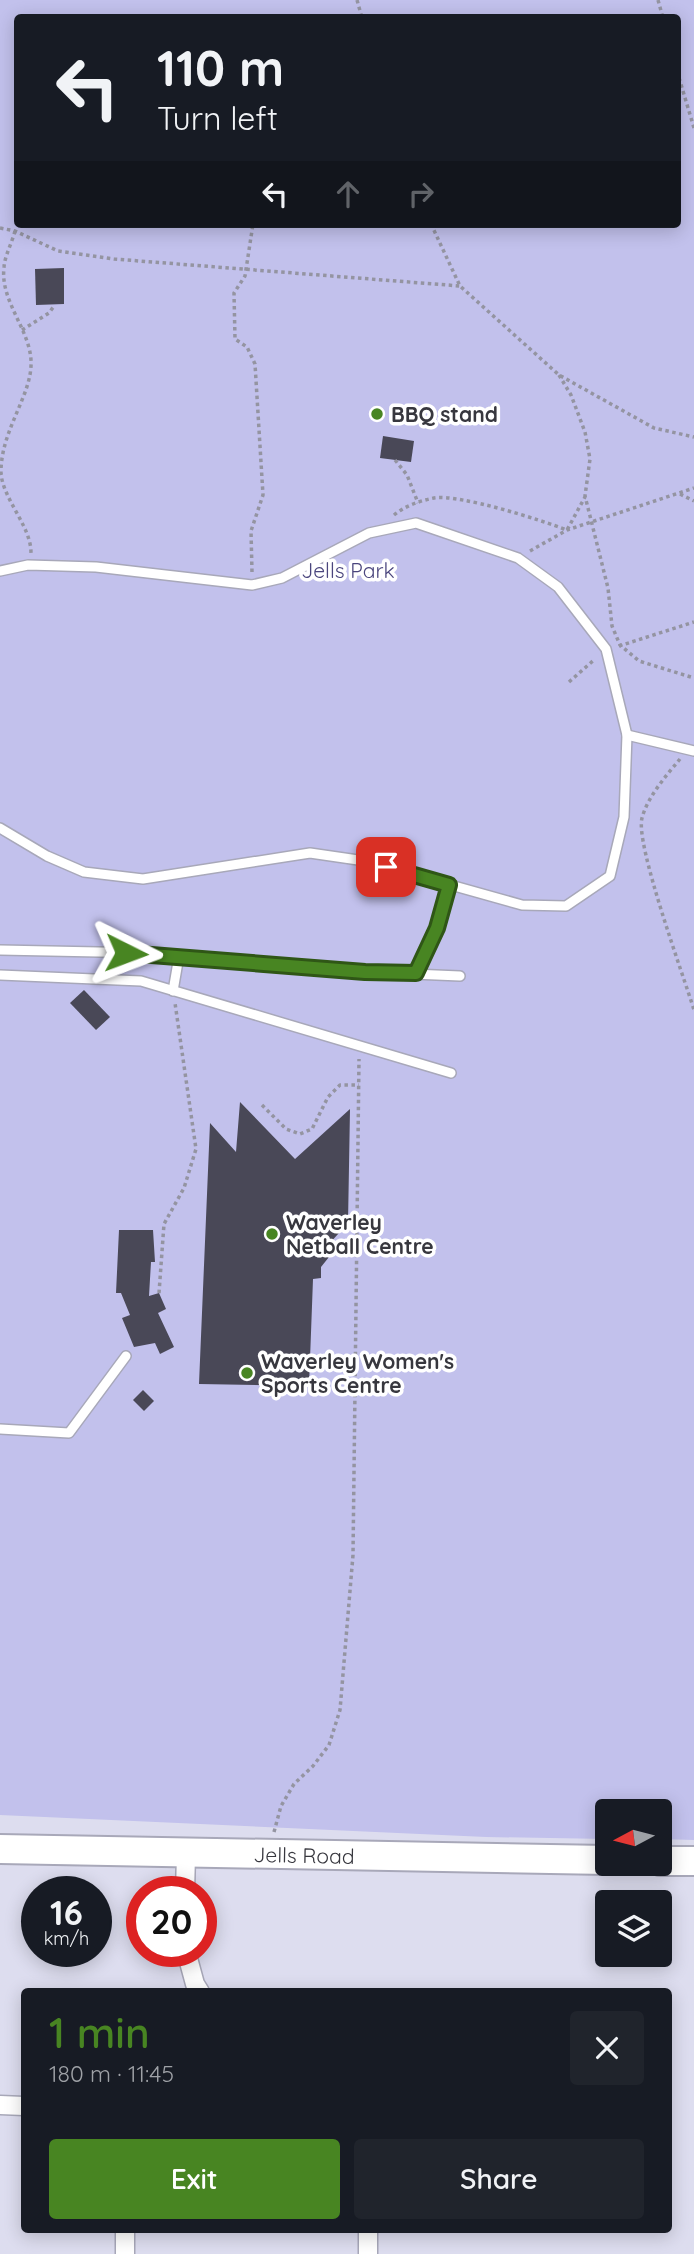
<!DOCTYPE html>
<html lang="en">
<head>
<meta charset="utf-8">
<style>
	:root { --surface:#171b24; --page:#20242c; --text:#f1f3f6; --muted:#9ea1a6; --accent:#488522 }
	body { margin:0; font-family:Quicksand,sans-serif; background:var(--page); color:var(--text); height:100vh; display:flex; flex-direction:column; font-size:26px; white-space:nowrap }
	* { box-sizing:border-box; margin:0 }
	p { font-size:23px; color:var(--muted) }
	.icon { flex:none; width:38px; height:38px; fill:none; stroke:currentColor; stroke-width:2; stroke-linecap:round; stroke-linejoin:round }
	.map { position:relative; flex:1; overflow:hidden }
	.details { position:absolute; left:21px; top:1988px; width:651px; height:245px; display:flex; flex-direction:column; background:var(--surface); border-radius:7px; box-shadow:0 4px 18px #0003 }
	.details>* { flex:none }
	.top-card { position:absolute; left:14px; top:14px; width:667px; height:214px; border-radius:7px; box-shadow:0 4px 18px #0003; background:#171b24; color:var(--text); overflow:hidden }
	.needle { width:46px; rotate:263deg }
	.tools { position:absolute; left:595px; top:1799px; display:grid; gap:14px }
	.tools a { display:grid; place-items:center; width:77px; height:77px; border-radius:7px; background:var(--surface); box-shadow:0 4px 18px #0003; font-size:35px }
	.speed { position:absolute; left:21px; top:1876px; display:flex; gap:14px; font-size:35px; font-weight:700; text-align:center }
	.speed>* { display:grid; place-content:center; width:91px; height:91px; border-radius:50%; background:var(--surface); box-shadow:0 4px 18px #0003; line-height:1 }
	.speed small { font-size:18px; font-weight:400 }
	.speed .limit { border:10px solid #d22; background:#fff; color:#111 }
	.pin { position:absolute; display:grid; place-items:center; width:60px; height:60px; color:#fff; margin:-30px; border-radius:14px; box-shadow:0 4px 10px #0006 }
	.me { position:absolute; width:77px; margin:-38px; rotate:93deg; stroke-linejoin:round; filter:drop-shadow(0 0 5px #0008) }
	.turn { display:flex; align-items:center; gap:24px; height:147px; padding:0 28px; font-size:32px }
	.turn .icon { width:91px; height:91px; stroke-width:2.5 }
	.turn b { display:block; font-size:49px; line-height:60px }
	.lanes { display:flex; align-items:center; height:66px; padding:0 28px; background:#0003; justify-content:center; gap:35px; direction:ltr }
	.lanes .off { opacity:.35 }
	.round { display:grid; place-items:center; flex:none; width:74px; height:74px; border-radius:7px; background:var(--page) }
	.head { display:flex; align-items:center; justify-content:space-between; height:119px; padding:0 28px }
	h1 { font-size:42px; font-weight:600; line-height:52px; color:var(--accent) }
	.button { display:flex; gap:14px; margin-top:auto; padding:14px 28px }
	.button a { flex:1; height:80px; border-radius:7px; background:var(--accent); color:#fff; font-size:28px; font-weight:600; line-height:80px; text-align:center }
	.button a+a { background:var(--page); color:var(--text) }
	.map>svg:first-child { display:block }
	.green { fill:#c2c1ec; fill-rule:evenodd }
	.building { fill:#494857 }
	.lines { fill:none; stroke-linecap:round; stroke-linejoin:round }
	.service-casing { stroke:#a8a8b9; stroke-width:12 }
	.minor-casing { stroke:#a8a8b9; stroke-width:21 }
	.primary-casing { stroke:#a8a8b9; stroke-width:32 }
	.path { stroke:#9494a1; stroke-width:3.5; stroke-dasharray:3.5 3.5; stroke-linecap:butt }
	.service { stroke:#fff; stroke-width:9 }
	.minor { stroke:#fff; stroke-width:18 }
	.primary { stroke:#fff; stroke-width:28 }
	.route-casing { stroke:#2f5616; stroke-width:18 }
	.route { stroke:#488522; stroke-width:12 }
	.poi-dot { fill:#488522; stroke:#fff; stroke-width:2.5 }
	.labels { text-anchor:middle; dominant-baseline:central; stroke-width:7; stroke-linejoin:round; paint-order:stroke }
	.poi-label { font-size:21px; font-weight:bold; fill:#37373e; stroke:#fff; text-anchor:start }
	.park-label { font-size:21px; fill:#4a457d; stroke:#fff }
	.street-label { font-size:21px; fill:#37373e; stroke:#fff }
</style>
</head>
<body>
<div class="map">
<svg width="694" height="2254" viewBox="0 0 694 2254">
	<rect width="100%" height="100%" fill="#ddddef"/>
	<path class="green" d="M0,0h694v1840l-34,-1v-28h-53v28l-121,-2 -486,-22zM18,18h659v206h-659z"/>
	<g class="building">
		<path d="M64,268v36l-28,1 -1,-36z"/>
		<path d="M383,436l31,5 -3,21 -31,-4z"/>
		<path d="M84,990l26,27 -14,13 -26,-27z"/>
		<path d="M240,1102l55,57 55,-50 -2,114 -19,21v13l-8,10v11l-8,1 -4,107 -110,-2 11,-261 26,29z"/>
		<path d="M119,1230h34l2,32h-4l-2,34 10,-3 7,16 -8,4 16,34 -14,7 -5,-11 -21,4 -12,-29 8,-3 -9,-22h-5z"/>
		<path d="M143,1390l11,11 -10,10 -11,-11z"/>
	</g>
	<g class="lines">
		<defs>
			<g id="service">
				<path d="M0,571l28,-6 68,2 156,18 30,-7 87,-45 47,-10 102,35 40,29 48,62 21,86 -3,82 -14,59 -44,30 -44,-1 -157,-44 -55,-8 -167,26 -59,-7 -37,-16 -47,-28"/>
				<path d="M627,735l67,16"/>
				<path d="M0,950l148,3 217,19 95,4"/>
				<path d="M416,973l21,-45 12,-43"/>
				<path d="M0,975l141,6 310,92"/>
				<path d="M173,991l6,-35"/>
				<path d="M0,1429l69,4 57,-77"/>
			</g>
			<g id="minor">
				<path d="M185,1892l1,-38"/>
				<path d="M186,1951l9,33 5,8"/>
				<path d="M0,2105l24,1"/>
				<path d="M125,2254v-24"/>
				<path d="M368,2254v-24"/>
			</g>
			<g id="primary">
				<path d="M0,1849l607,11"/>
				<path d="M660,1861h34"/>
			</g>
		</defs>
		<use href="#service" class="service-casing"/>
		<use href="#minor" class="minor-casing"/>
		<use href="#primary" class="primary-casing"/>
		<g class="path">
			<path d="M357,0l5,18"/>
			<path d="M658,0l5,18"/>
			<path d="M677,71l17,57"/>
			<path d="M431,224l29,62 99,89 95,53 40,9"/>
			<path d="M0,228l15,3 43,20 56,8 346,27"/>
			<path d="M15,231c-3,12 -10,24 -11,36 -4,34 25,61 27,93 2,35 -31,70 -30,114 3,27 30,52 30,79"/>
			<path d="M22,330l27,-17 5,-7"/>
			<path d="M559,375l12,20 14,37 5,27 -5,37 23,92 4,38 8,19 19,16 55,17"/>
			<path d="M395,460l12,15 11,28"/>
			<path d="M680,494l14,7"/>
			<path d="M394,515c11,-9 25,-14 40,-17 26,-4 107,22 133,32l18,-33"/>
			<path d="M530,551l37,-21 127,-42"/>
			<path d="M252,572l-1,-41 12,-36 -8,-131 -8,-17 -12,-8 -1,-46 11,-17 8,-52"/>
			<path d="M619,646l75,-24"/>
			<path d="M569,682l26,-23"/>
			<path d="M680,759c-14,17 -32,37 -38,59 -7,26 42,159 52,192"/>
			<path d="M262,1105l24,24 14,5 12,-5 16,-32 12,-12h19"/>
			<path d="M159,1293l5,-69 20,-36 12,-39 -21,-146"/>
			<path d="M274,1832l7,-26 13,-22 19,-18 16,-21 11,-35 13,-155 6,-496"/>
		</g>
		<use href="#service" class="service"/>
		<use href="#minor" class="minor"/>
		<use href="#primary" class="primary"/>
	</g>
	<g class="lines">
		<defs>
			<path id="route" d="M126,953l239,19 51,1 21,-45 12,-43 -63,-18"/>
		</defs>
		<use href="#route" class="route-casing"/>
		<use href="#route" class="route"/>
	</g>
	<g class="poi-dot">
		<circle cx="377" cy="414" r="7"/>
		<circle cx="272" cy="1234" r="7"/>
		<circle cx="247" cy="1373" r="7"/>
	</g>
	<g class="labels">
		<g class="poi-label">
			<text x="391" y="414">BBQ stand</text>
			<text x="286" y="1222">Waverley<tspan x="286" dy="24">Netball Centre</tspan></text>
			<text x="261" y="1361">Waverley Women's<tspan x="261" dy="24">Sports Centre</tspan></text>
		</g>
		<g class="park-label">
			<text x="348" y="570">Jells Park</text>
		</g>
		<g class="street-label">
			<text transform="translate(304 1855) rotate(1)">Jells Road</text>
		</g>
	</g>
</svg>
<div class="tools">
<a><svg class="needle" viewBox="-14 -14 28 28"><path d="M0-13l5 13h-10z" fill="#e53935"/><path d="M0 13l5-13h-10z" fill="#9ea1a6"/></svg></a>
<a><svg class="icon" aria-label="layers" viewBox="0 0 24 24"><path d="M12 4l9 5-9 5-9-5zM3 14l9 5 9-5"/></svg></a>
</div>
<div class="speed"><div>16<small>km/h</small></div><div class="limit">20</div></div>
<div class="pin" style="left:386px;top:867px;background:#d93025"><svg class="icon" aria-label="arrive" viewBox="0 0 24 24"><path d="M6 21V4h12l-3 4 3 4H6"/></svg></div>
<svg class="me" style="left:126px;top:953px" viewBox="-20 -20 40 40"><path d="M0-17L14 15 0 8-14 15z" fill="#488522" stroke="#fff" stroke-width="4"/></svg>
<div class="top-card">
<div class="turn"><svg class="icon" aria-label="left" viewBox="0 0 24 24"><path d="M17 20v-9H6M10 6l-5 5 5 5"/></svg><div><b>110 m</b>Turn left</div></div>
<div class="lanes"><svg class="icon" aria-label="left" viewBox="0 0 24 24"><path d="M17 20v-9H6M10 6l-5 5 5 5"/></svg><svg class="icon off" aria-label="ahead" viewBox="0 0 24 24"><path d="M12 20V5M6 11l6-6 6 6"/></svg><svg class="icon off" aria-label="right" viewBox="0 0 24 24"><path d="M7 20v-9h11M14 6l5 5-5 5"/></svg></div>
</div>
<section class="details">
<div class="head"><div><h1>1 min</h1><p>180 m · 11:45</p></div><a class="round"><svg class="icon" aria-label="close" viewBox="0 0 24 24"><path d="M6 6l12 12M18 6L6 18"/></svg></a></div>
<div class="button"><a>Exit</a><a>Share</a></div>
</section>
</div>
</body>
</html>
